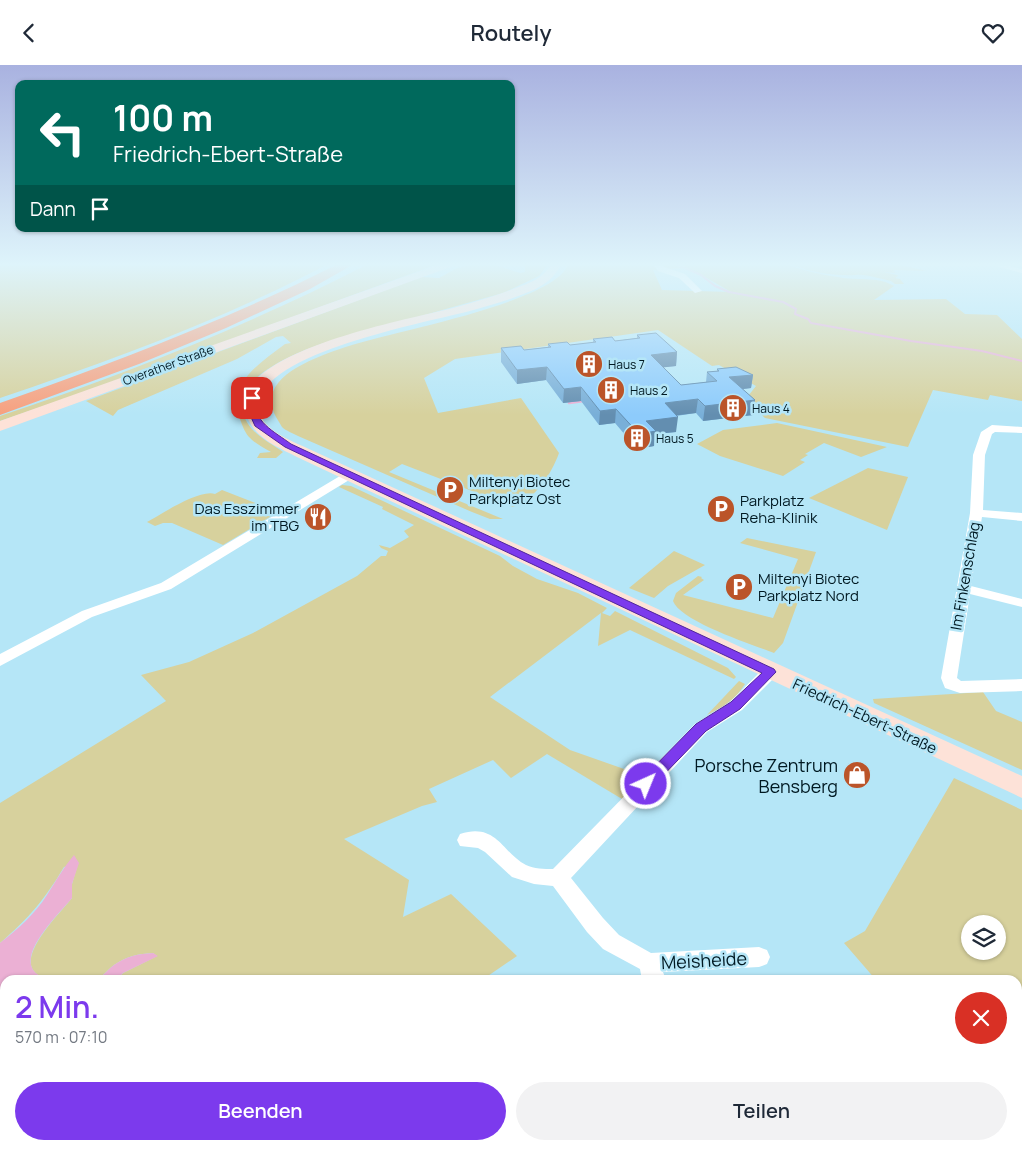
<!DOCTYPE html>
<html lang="de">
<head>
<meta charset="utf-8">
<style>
	:root { --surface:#fff; --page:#f2f2f3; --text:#1f2937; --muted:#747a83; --accent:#7c3aed }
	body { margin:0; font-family:Manrope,sans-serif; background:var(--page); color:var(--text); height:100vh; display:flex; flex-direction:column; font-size:19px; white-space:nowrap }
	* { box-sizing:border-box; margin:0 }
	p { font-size:16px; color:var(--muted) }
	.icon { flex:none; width:28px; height:28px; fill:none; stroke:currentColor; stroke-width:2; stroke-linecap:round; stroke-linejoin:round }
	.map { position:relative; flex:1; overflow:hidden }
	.sheet { position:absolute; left:0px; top:910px; width:1022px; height:175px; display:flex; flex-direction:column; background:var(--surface); border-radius:15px 15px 0 0; box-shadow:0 1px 4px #0004 }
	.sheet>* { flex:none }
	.top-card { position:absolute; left:15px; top:15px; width:500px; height:152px; border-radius:10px; box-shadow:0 1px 4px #0004; background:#00695c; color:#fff; overflow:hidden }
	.tools { position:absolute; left:961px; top:850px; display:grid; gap:10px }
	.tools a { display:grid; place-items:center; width:45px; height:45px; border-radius:50%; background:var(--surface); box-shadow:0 1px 4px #0004; font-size:25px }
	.pin { position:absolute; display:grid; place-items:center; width:42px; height:42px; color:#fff; margin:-21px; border-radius:10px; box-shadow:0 2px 8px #0006 }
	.me { position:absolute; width:55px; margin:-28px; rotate:44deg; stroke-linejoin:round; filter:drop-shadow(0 0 4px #0008) }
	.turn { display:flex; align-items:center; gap:18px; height:105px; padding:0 15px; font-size:22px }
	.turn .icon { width:65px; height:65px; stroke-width:2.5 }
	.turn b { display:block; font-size:35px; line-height:42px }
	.then { display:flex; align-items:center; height:48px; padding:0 15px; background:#0003; gap:10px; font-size:19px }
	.round { display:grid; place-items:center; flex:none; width:52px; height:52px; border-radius:26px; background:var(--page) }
	.headline { display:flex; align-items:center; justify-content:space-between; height:85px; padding:0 15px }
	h1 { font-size:30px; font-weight:600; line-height:38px; color:var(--accent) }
	.cta { display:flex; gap:10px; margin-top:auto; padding:10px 15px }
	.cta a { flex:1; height:58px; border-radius:30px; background:var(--accent); color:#fff; font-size:20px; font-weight:600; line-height:58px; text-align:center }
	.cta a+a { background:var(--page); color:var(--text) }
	header { display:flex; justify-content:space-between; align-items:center; height:65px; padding:0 15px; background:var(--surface); font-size:22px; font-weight:600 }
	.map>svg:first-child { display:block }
	.green { fill:#d7d19d; fill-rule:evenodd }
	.water { fill:#ebb0d4 }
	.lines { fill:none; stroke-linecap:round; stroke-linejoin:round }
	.stream-far1 { stroke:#ebb0d4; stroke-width:2 }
	.stream { stroke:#ebb0d4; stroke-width:2.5 }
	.minor { fill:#fff; fill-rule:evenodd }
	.secondary { fill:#fde2d8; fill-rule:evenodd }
	.motorway { fill:#f7a07e; fill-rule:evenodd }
	.wall { fill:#79afd8 }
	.shaded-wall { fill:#638eb0 }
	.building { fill:#8dcbfb; stroke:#638eb0 }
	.route { fill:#7c3aed; stroke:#51269a }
	.labels { text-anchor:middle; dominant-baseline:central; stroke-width:5; stroke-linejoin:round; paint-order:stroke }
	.far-poi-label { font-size:12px; fill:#001922; stroke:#b5e6f7; text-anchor:start }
	.far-street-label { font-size:12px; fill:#001922; stroke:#b5e6f7 }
	.poi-label { font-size:15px; fill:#001922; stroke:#b5e6f7; text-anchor:start }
	.street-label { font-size:15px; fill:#001922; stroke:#b5e6f7 }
	.near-poi-label { font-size:18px; fill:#001922; stroke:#b5e6f7; text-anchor:end }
	.near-street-label { font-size:18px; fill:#001922; stroke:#b5e6f7 }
</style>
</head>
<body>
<header><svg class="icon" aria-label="back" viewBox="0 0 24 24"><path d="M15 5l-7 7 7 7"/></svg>Routely<svg class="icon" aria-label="heart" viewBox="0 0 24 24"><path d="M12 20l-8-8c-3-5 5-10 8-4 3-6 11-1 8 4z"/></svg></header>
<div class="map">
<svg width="1022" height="1085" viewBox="0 0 1022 1085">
	<rect width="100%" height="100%" fill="#b5e6f7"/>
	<g class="green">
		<path d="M0,199h328c-104,55 -216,96 -328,134z"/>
		<path d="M368,199h70l-313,114 -125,43v-5c126,-42 250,-91 368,-152z"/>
		<path d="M473,199h19l28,9 5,-1v-8h23l-9,12 -36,17 -182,51c-31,11 -106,41 -69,85 9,10 20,15 31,23l-7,6h-19l3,-5 11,-1c-30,-16 -24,-19 -37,-47 6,-31 28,-43 51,-61l6,-1 -8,-7 -7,1 -39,22 -119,51 -5,6 -27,-15 335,-124 18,1 18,-10z"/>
		<path d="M568,199h87l4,5 -6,1 9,20 69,2 -31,-18 -14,-6 -24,1 -3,-5h131l-1,1c18,7 36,10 54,13 16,2 37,-1 51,8l-20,14 72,-1 19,15 32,1 25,24v62l-32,-6 -2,5 -55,-10 -25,57 -143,-29 -20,-18 11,-14 -37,-21 -7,1 -54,-36 -203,29 -31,19 14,35 83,-15 38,55c-8,22 -24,46 -46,54l-111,-43 -13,8 114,47h-13l-18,-7 -174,-76c-5,-3 -12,-5 -16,-9 -2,-3 -4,-7 -6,-10 -12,-21 1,-38 20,-49 17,-10 37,-17 56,-23 39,-13 205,-43 216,-81z"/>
		<path d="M794,199h103l30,7 -31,-1 -3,1 3,2 -13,-1 14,3 1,1 -3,2 5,1 4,5h-9l-4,-3c-10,-2 -25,-7 -35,-6 -21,1 -43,-2 -63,-10z"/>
		<path d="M777,358l110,24 -26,10 -37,-14 -19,11 3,1 -8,5 5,2 -22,14 -63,-20 -23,-12 26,-14z"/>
		<path d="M868,403l40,9 -21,53 -78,-32z"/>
		<path d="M342,420l9,1 149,70 13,10 24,13 41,14 29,15 -5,5 8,3 5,-5 113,57 8,9 -2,2 -104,-49 -32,16 3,-33 -111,84 80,53 74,26 -22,23 -75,-45 -36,24 -18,-18 -64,29 8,13 -15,4 -78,33 65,41 -6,37 48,-23 66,62 -35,24h-366l7,-7 34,-17 -4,-3c-15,1 -26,3 -39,12 -7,5 -11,12 -19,15 -14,0 -30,2 -43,0 -52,-9 6,-64 20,-82v-14l6,-21 -14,4c-19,32 -35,51 -64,76v-140l166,-102 -25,-26 48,-13 64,-29 104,-57 24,-20h5l2,-5 -7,-3 -2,-3 11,3 19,-11 -5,-6 10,-6 -32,-16 1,-2 -44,-20z"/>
		<path d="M222,425l56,22 -55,33 -51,-22h-9l-8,3 -8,-4c15,-8 52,-33 68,-28z"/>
		<path d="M747,473l69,14 -33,91 -9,10c-21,-8 -94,-32 -101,-52l3,-8 22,-17 4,1 -1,1 3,2 -21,15 90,23 25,-59 -58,-16z"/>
		<path d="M674,486l31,14 -37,21 -14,12 -25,-10z"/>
		<path d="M739,616l6,3c-10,16 -22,23 -38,31z"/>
		<path d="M983,627l13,19 26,11v48l-148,-67 -1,-4z"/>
		<path d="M954,713l68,32v332l-4,-5v-157h-142l-32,-37 21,-12zM970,859h28v27h-28z"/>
		<path d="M0,983l5,2v95h606l7,5h-615l-3,-2z"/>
		<path d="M658,1080h242l18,5h-264z"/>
	</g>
	<g class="water">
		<path d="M74,790l5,8 -7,21v14c-12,15 -58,58 -35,76 4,3 11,4 15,6h-47v70l-5,-2v-105c18,-14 35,-29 47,-48 9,-14 16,-27 27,-40z"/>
		<path d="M153,888l5,3 -35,17 -7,7h-21c8,-3 12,-10 19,-15 13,-9 24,-11 39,-12z"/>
	</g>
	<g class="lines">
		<path class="stream-far1" d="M676,199l25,11 14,11 14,6 54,10 13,7 -1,5 13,5 3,4 100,18 71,10 40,10"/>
		<path class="stream" d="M569,338l15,-2"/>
		<g class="minor">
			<path d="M653,199h8l3,3 21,7 17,17 -7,2 -16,-15 -21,-7z"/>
			<path d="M988,199h12l22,5v4z"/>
			<path d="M992,360l30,2v6l-27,-1 -3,2 -7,21 -2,55 39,3v8l-40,-4 -11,69 51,13v8l-52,-13 -13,84 4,3 61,-2v12l-62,2 -15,-5 -4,-10 29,-165 3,-58 8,-23z"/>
			<path d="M350,405l6,4 -2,3 -183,112 -79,28 -92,49v-12l82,-43 79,-28z"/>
			<path d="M770,602l6,1 2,4 -2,4 -34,34 -35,22 -136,146 32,40 16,17 32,18 108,-6 8,3 3,7 -3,7 -8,3 -96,5 3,8h-24l-2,-11 -37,-20 -16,-17 -34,-46 -19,-2 -22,-7 -27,-25 -7,-4 -18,-2 -3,-6 3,-6c37,-12 42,19 66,31 8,4 18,4 27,4l142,-145 35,-22 34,-34z"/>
		</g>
		<g class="secondary">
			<path d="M440,199h14l-1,2 -453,165v-10z"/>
			<path d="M551,199h10c-6,13 -16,21 -30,27 -21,9 -43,15 -65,21 -39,10 -213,43 -206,95 1,5 1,10 4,15 11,13 30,20 45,27l713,327v22l-725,-341c-22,-11 -49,-22 -52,-50 -6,-57 165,-88 208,-99 23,-6 46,-13 68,-22 12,-4 24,-10 30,-22z"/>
		</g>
		<path class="motorway" d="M338,199h16l-44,25 -84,39 -87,36 -139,51v-12c115,-41 229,-84 338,-139z"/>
	</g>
	<path class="wall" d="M637,270l40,17 -1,14 -13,1 18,18 25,-3 1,-10 10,-1v-2l36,6 -2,13 -8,1 10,26 -50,6 -7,-8 -20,3v16l-21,2 -1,12 -17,3 -22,-26 -16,2 -18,-24 -18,2 -17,-23 -29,4 -16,-22v-14l23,2 24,-3v-3l22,1 23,-2v-4l22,2 22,-3z"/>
	<g class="shaded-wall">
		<path d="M677,287l-1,14 -27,3 2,-14z"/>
		<path d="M547,302l-1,13 -29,4v-14z"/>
		<path d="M753,310l-2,13 -24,3 2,-14z"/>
		<path d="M581,322v14l-18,2 1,-14z"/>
		<path d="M698,334l-2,14 -33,4 2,-14z"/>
		<path d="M755,335l-2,15 -50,6 2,-15z"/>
		<path d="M616,344l-1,14 -16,2 1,-14z"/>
		<path d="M678,352l-2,15 -21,2 -1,12 -17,3 2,-15 7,-13z"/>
	</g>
	<path class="building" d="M656,268l21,19 -26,3 30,30 36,-4 -10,-9 12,-1 -2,-2 19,-2 17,8 -24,2 26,23 -50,6 -7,-7 -33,4 13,14 -32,4 10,10 -17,3 -23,-25 -16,2 -19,-24 -17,2 -17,-22 -30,3 -16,-22 20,-2 3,4 27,-3 -3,-3 19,-2 3,3 26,-3 -3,-3 19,-2 3,4 25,-3 -3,-3z"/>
	<linearGradient id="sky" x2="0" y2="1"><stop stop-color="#a9b2e0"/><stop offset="0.57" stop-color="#def4fb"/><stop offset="1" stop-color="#def4fb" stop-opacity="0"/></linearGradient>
	<rect width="1022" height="350" fill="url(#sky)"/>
	<path class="route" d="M249,331l7,2c-5,23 19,34 35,46l483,225 2,3 -36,37 -34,22 -55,57 -5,2 -5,-2 -2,-4 2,-4 55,-56 35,-22 31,-29 -477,-226 -30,-21 -9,-20z"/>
	<defs>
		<symbol id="building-disc" viewBox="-11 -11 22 22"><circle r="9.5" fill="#bb5429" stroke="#b5e6f7"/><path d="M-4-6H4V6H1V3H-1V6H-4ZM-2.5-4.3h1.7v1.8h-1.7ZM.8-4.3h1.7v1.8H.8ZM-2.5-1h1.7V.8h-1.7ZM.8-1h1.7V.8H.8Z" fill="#fff"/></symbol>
		<symbol id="parking-disc" viewBox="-11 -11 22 22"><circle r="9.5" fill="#bb5429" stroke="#b5e6f7"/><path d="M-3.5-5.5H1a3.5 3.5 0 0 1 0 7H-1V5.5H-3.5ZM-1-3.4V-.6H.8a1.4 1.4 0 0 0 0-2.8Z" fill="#fff"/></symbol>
		<symbol id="restaurant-disc" viewBox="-11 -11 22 22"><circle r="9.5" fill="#bb5429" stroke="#b5e6f7"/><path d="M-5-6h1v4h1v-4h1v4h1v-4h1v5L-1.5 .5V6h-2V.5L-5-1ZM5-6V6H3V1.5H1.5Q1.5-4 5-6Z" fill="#fff"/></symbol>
		<symbol id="shop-disc" viewBox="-11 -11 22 22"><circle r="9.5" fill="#bb5429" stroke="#b5e6f7"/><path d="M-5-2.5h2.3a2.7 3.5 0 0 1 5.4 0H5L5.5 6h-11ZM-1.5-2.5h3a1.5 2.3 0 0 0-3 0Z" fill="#fff"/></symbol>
	</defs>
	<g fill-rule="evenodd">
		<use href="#building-disc" x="573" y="283" width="32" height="32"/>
		<use href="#building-disc" x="595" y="309" width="32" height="32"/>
		<use href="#building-disc" x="717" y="327" width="32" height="32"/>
		<use href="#building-disc" x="621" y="357" width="32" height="32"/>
		<use href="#parking-disc" x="434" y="409" width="32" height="32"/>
		<use href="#parking-disc" x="705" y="428" width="32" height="32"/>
		<use href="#restaurant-disc" x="302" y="436" width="32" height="32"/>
		<use href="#parking-disc" x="723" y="506" width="32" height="32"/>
		<use href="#shop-disc" x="841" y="694" width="32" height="32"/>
	</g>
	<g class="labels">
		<g class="far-poi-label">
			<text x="608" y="299">Haus 7</text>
			<text x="630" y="325">Haus 2</text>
			<text x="752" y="343">Haus 4</text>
			<text x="656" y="373">Haus 5</text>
		</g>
		<g class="far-street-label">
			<text transform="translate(168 300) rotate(-20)">Overather Straße</text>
		</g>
		<g class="poi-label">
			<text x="469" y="416">Miltenyi Biotec<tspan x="469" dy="17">Parkplatz Ost</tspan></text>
			<text x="740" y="435">Parkplatz<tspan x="740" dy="17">Reha-Klinik</tspan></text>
			<text x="299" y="443" text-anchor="end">Das Esszimmer<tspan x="299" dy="17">im TBG</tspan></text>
			<text x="758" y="513">Miltenyi Biotec<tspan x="758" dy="17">Parkplatz Nord</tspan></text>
		</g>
		<g class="street-label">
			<text transform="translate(965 511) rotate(-80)">Im Finkenschlag</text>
			<text transform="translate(865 651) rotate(25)">Friedrich-Ebert-Straße</text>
		</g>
		<g class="near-poi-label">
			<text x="838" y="700">Porsche Zentrum<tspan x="838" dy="21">Bensberg</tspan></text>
		</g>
		<g class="near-street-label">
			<text transform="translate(704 895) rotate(-3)">Meisheide</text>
		</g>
	</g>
</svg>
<div class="tools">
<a><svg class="icon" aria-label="layers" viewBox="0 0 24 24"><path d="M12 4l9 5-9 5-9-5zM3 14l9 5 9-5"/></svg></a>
</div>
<div class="pin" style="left:252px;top:333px;background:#d93025"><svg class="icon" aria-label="arrive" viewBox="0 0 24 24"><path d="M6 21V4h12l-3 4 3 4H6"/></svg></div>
<svg class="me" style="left:646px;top:719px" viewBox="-20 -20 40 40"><circle r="17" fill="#7c3aed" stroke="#fff" stroke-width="3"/><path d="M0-11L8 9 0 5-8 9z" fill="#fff"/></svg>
<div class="top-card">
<div class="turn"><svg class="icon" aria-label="left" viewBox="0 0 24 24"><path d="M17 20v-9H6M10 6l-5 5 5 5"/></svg><div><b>100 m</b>Friedrich-Ebert-Straße</div></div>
<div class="then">Dann<svg class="icon" aria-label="arrive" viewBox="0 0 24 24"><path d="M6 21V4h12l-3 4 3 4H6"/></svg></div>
</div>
<section class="sheet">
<div class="headline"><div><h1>2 Min.</h1><p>570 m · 07:10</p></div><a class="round" style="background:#d93025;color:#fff"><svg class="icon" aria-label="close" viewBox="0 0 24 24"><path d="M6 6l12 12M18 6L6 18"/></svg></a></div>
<div class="cta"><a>Beenden</a><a>Teilen</a></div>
</section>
</div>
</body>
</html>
